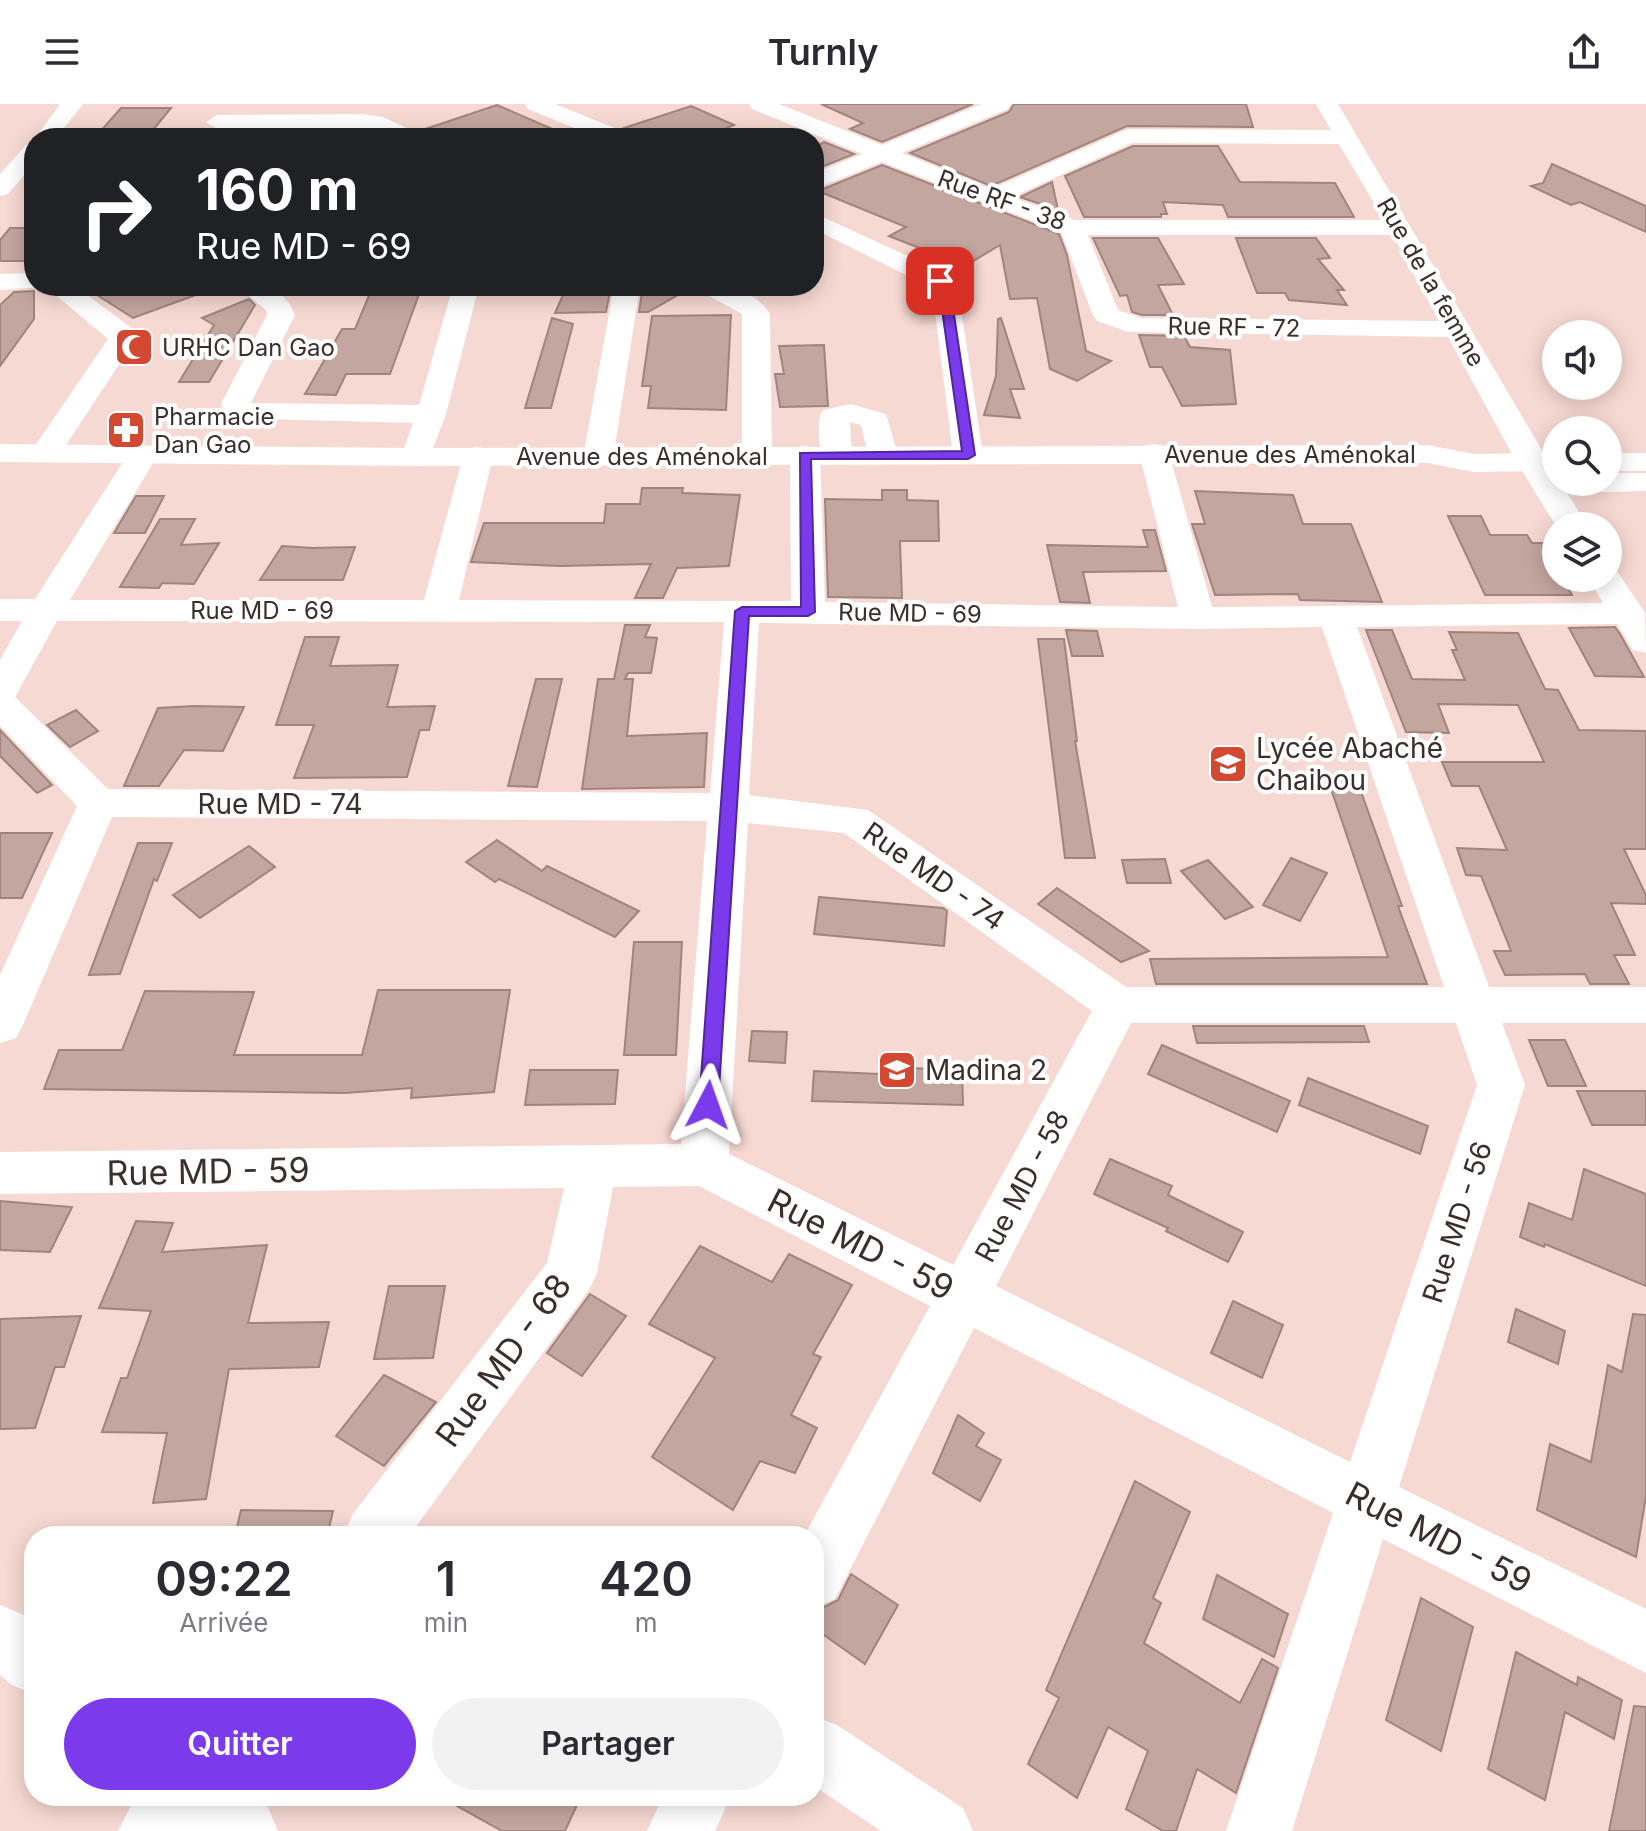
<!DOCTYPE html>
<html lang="fr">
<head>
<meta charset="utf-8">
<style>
	:root { --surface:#fff; --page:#f2f2f3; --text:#2b2b33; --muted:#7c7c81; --accent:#7c3aed }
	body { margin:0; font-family:Inter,sans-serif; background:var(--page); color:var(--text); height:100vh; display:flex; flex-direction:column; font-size:30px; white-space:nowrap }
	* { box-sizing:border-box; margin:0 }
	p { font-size:26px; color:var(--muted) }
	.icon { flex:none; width:44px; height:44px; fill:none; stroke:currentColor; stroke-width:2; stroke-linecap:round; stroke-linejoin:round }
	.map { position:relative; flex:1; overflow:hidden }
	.side { position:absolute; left:24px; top:1422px; width:800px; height:280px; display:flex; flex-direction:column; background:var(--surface); border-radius:32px; box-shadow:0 4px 20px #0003 }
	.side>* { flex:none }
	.banner { position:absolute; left:24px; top:24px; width:800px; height:168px; border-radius:32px; box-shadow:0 4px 20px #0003; background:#202124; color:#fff; overflow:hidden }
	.tools { position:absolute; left:1542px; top:216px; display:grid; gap:16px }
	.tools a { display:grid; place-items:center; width:80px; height:80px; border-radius:50%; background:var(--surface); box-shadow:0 4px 20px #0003; font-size:40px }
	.pin { position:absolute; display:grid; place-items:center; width:68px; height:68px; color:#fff; margin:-34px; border-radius:16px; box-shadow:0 4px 12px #0006 }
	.me { position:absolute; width:88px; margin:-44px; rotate:4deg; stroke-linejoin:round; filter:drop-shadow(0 0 6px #0008) }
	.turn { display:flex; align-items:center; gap:28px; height:168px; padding:0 40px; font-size:36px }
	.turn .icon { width:104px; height:104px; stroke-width:2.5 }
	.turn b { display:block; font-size:56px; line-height:68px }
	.eta { display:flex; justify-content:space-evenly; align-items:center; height:136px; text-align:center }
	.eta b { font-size:48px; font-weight:600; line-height:56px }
	.action { display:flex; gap:16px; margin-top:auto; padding:16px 40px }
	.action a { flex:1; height:92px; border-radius:48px; background:var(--accent); color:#fff; font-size:32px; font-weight:600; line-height:92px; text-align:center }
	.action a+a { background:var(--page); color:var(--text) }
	header { display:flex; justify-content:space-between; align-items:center; height:104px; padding:0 40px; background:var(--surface); font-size:36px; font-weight:600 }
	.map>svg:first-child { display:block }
	.building { fill:#c3a6a0; stroke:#a0847f; stroke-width:2 }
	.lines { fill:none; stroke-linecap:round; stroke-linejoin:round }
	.minor { fill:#fff; fill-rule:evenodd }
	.major { fill:#fff; fill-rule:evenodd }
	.route { fill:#7c3aed; stroke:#51269a; stroke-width:2 }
	.labels { text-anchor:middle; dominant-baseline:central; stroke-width:8; stroke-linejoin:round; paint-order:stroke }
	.far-street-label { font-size:24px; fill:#3b2f2d; stroke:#fff }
	.far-poi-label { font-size:24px; fill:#3b2f2d; stroke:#fff; text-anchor:start }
	.poi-label { font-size:28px; fill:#3b2f2d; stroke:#fff; text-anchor:start }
	.street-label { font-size:28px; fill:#3b2f2d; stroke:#fff }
	.near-street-label { font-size:34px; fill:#3b2f2d; stroke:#fff }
</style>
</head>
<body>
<header><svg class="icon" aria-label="menu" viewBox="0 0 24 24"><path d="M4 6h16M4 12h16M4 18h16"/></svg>Turnly<svg class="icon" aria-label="share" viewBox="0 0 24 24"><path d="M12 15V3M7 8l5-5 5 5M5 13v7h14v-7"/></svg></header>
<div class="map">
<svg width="1646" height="1727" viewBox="0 0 1646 1727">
	<rect width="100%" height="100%" fill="#f6d9d2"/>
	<g class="building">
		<path d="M821,0h152l-91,38 -32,-13 13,-6z"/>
		<path d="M1014,0h232l7,23 -126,-1 -136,60 -81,-33 99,-41z"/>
		<path d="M497,1l76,33h-150l-4,-7z"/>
		<path d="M691,2l43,19 -31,13h-70l-9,-10z"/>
		<path d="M121,4h50l-22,27 -51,-1z"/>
		<path d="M824,38l30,12 -40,16v-23z"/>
		<path d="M1133,42h85l22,36 95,1 19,34h-126l-5,-12 -60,-3 4,12h-6v3h-77l-19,-41z"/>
		<path d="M1552,60l94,42v26l-66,-30 -9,3 -40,-19 12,-3z"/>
		<path d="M882,61l177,69 8,21 19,96 25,10 -34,20 -27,-12 -13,-71 -27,1 -10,-54 -35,21 -76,-30 17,-9 -88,-36z"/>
		<path d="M1052,78l6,28 -38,-13z"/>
		<path d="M10,124h24v33h-34v-21z"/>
		<path d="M1093,134h65l26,46 -26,1 15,30h-31l-10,-3 -5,-17 -7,1z"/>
		<path d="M1236,134h80l14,20 -12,1 26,31h-7l10,15 -58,-5 -4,-7h-28z"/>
		<path d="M83,182h129v3l-79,29z"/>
		<path d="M373,182h49l-32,88h-44l-10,21 -31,-1 37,-65h13z"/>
		<path d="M567,182h44l-5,26 -51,1z"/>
		<path d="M643,182h51l-46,26h-9z"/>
		<path d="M34,187v28l-34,47v-61l14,-13z"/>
		<path d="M249,195l6,6 -46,77h-30l35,-57 -12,-7z"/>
		<path d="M731,211l-5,95 -78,-2 3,-22h-9l10,-70z"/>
		<path d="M552,214l21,6 -22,84h-26z"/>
		<path d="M1001,214l23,71h-14l10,29 -36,-3 12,-39 2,-57z"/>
		<path d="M1139,231l45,1 6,11 40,3 6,54 -54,2 -20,-39h-12z"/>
		<path d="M824,241l4,61 -48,1 -5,-33h9l-5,-28z"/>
		<path d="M642,384h41l-1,5 58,2 -11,71 -52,2 -14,30h-28l16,-34 -91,2 -89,-4 13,-39h120l2,-19h34z"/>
		<path d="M882,386h25v10l31,1 1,40h-39l2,57 -74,-1 -3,-98 57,1z"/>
		<path d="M1195,387l98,4 10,29h48l31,78 -82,-2 -2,-6 -83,1 -23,-71h13z"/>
		<path d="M136,392h28l-19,37h-31z"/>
		<path d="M1448,412h33l9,19h37l5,8h11l13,24v11h6l10,17h-87z"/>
		<path d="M160,415h35l-14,26 38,-2 -25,41 -32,-1 -3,5 -39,-1z"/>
		<path d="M1143,426h12l11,41 -83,1 7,31 -30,-1 -13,-57 101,2z"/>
		<path d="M282,442l31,2 42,-1 -12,33h-83z"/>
		<path d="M625,521h25l-5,12 12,1 -6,35h-23l-3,6h8l-6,57 80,-3 -3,54 -122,2 16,-110h16z"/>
		<path d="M1615,523l5,7 24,43 -49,-1 -26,-48z"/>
		<path d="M1066,526l31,1 6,25h-31z"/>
		<path d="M1366,526h26l20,49 53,1 -13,-30h5l-8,-18 69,1 27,56 13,1 21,40 67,1v118h-22l22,46v9l-35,-1 24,52h-21l15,29h-39l-5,-10 -80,1 -11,-24h17l-30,-75 -15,-1 -9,-27 50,2 -28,-64h-27l-10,-24h102l-26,-57 -80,-1 11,29 -43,-1z"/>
		<path d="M305,533h34l-9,29 68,-1 -11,42 48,-1 -6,24h-9l-13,47 -113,1 20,-53h-38z"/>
		<path d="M1038,535h26l13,102h-2l20,117h-30z"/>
		<path d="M536,575h26l-25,108 -29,-1z"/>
		<path d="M194,602l50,1 -21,44 -39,-1 -25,36h-35l34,-78z"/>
		<path d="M76,606l22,21 -28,16 -23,-22z"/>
		<path d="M0,626l52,55 -15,8 -37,-37z"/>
		<path d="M1326,670l29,1 47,131h-4l29,78h-271l-6,-25 238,-2z"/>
		<path d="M0,729h52l-30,65h-22z"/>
		<path d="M497,736l45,31 5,-5 92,45 -24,26 -116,-58 -4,3 -29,-20z"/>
		<path d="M138,739h34l-15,38 -3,-2 -34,95 -31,1z"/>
		<path d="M249,742l26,21 -75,51 -27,-23z"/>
		<path d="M1291,754l36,15 -27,48 -37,-16z"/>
		<path d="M1165,755l6,24h-44l-5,-23z"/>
		<path d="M1208,756l45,47 -28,12 -44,-48z"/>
		<path d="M1057,784l92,63 -28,11 -83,-58z"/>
		<path d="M819,793l124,11 4,3 -3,35 -130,-12z"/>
		<path d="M634,838h48l-6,113h-52z"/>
		<path d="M378,886h132l-16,102 -83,6 1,-10 -67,5 -301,-4 15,-39h63l23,-59 109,1 -20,63h128z"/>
		<path d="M1193,922h171l5,16 -172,1z"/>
		<path d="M752,927l35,1 -2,31 -36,-2z"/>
		<path d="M1529,936h36l21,46h-38z"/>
		<path d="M1162,941l128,56 -13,31 -129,-58z"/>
		<path d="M879,963l83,3 1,35 -151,-4 2,-30 65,3z"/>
		<path d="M530,966h88l-3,34 -90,1z"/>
		<path d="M1308,974l120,48 -8,28 -121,-49z"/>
		<path d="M1577,987h69v34h-54z"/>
		<path d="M1110,1055l62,27 -4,9 75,37 -15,30 -62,-31 2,-3 -74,-34z"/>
		<path d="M1584,1065l62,25v92l-101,-42 -1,3 -24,-10 9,-34 43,17z"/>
		<path d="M0,1097l72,6 -22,45 -50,-2z"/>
		<path d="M136,1117l37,2 -11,29 105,-7 -19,78 81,-1 -10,45 -90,2 -23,130 -53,4 14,-70 -65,-1 19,-54h6l24,-67 -52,-3z"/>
		<path d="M700,1142l72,36 17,-28 63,31 -39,69 8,3 -30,58 26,13 -22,45 -35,-12 -27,49 -81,-53 63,-99 -66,-34z"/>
		<path d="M389,1182h56l-12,72 -59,1z"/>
		<path d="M590,1190l36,22 -44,60 -35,-23z"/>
		<path d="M1233,1197l50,24 -21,53 -51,-25z"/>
		<path d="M1516,1205l49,22 -7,33 -50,-22z"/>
		<path d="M1633,1210l13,1v181l-10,61 -99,-47 13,-66 41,18 17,-97 14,7z"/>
		<path d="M81,1212l-17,51h-9l-20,61 -35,1v-110z"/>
		<path d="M384,1271l52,27 -52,64 -48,-30z"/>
		<path d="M958,1311l26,18 -8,13 25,14 -21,41 -47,-28z"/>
		<path d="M1135,1377l55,31 -37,86 8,5 -17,40 96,60 22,-44 16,9 -42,125 -39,-24 -21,62h-13l-37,-22 22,-58 -40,-24 -31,71 -49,-34 31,-66 -13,-8z"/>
		<path d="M241,1406l92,1 -6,25h-92z"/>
		<path d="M851,1470l47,31 -33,59 -51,-36v-12l4,-6 20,-10z"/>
		<path d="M1217,1471l71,39 -14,43 -71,-38z"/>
		<path d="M1421,1494l52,29 -32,124 -55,-31z"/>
		<path d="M1516,1548l61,33 1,-8 44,23 -8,39 -49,-27 -20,88 -57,-31z"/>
		<path d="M1634,1602l12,1v124h-37z"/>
		<path d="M439,1692h122l16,9 -12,26h-63z"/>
	</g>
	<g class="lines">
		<g class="minor">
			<path d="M60,0h23l-27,34 -22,2z"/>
			<path d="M525,0h30l72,29 3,5h-31l-71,-29z"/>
			<path d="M749,0h30l103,41 99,-41h30l-3,5 -106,44 89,36 137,-60 203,1 -15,-26h22l218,370v8h52v-9h38v18l-79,2 21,33h-32l-39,-63 -69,-126 -320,-5 -31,-11 -4,-6 -32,-83 -179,-70 -68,27v-16l48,-19 -110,-45zM1132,39l207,1 45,76h-309l-63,-23zM1088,131h305l46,86 -298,-3 -23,-8z"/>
			<path d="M362,10l21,3 34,16 3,5h-29l-29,-10 -145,1 -11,-7 11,-7z"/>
			<path d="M34,39v21l-26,30 -8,2v-22l26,-29z"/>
			<path d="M814,109l135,62 9,13 25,167 -4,7 -11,2 -11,-2 -4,-7 -21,-167 -118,-59z"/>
			<path d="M34,169v13l9,1 -43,3v-16z"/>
			<path d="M45,182h30l55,41 6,12 -80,121 -11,2 -11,-2 -4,-7 78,-114z"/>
			<path d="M237,182c25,0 48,1 58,29l-44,88 168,2 34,-119h26l-33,128 -19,50 -11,2 -11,-2 -4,-7 12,-34 -186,-5 -6,-14 46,-89 -1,-5z"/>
			<path d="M614,182h26l-26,166 -4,7 -11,2 -11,-2 -4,-7z"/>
			<path d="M698,182c27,0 56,2 72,28l2,142 -4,7 -11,2 -11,-2 -4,-7v-142l-40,-22z"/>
			<path d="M850,300l36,10 12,41 -4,7 -11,2 -11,-2 -4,-7 -7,-30 -11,-3 2,33 -4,7 -11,2 -11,-2c-8,-12 -10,-41 -3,-52z"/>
			<path d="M1154,340l11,2 4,7 43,154 391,-4 -15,-25h20v-9l9,2 28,42 1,40 -13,-3 -16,-26 -260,3 132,360h157v36h-144l23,62 -126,402 247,122v64l-263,-134 -91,292h-66l107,-318 -359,-185 -139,271 -21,9v-72h-10l126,-230 -231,-120 -86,1 -16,86 -8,17 -180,246h-65l8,-21 195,-252 17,-75 -564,6v-42l681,-8 26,-323 -595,-4 -89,208 -7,13 -16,5v-68l77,-169 -77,-80v-66l22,-39h-22v-22h35l97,-151 11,-2 11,2 4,7 -88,145h354l39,-144 4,-7 11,-2 11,2 4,7 -34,144 332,1 -1,-146 4,-7 11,-2 11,2 4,7 5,147 353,5 -39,-154 4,-7zM57,517l667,1 -14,171 -602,-4 -93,-92zM759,519l439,6 124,-2 122,360h-318l-258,-177 -119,-15zM748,719l96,10 248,178 -139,254 -224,-111zM1131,919h325l21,62 -127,377 -354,-176z"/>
			<path d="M0,1501l22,9 12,10v70l-22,-9 -12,-10z"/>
			<path d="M814,1612l23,9 126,83 10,23h-92l-67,-45z"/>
			<path d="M136,1692h118l14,12 10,23h-160z"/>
			<path d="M663,1692h68l-16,35h-68z"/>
		</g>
		<g class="major">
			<path d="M0,340l416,4 1012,-3 46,9 82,-1v18l-82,1 -46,-9 -1012,3 -416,-4z"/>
			<rect x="1608" y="349" width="38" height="18"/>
		</g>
	</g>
	<path class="route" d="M940,174l10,10 25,167 -7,4h-157l4,153 -7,4h-59l-31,489 -3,6 -7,2 -7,-2 -2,-6 36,-494 7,-4h59l-1,-154 162,-2 -23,-163 -4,-7z"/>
	<defs>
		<symbol id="mosque-square" viewBox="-11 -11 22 22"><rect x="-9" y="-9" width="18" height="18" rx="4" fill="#d34830" stroke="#fff"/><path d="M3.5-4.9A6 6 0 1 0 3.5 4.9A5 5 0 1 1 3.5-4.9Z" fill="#fff"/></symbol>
		<symbol id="pharmacy-square" viewBox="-11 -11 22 22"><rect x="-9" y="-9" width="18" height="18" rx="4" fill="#d34830" stroke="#fff"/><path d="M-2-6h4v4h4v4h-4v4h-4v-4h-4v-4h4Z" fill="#fff"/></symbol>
		<symbol id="school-square" viewBox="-11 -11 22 22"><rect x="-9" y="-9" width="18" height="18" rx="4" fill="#d34830" stroke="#fff"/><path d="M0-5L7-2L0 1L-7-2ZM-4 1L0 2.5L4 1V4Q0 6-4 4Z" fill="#fff"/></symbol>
	</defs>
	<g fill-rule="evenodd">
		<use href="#mosque-square" x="112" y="221" width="44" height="44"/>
		<use href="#pharmacy-square" x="104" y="304" width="44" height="44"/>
		<use href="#school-square" x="1206" y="638" width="44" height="44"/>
		<use href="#school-square" x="875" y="944" width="44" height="44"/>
	</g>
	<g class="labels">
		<g class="far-street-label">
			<text transform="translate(1002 96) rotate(20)">Rue RF - 38</text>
			<text transform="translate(1431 178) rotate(60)">Rue de la femme</text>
			<text transform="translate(1234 223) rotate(1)">Rue RF - 72</text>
			<text x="1290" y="350">Avenue des Aménokal</text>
			<text x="642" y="352">Avenue des Aménokal</text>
			<text x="262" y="506">Rue MD - 69</text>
			<text transform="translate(910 509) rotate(1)">Rue MD - 69</text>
		</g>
		<g class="far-poi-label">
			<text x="162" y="243">URHC Dan Gao</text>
			<text x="154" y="312">Pharmacie<tspan x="154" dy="28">Dan Gao</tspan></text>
		</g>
		<g class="poi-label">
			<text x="1256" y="644">Lycée Abaché<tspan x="1256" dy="32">Chaibou</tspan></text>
			<text x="925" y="966">Madina 2</text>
		</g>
		<g class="street-label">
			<text x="280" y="700">Rue MD - 74</text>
			<text transform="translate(934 772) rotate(35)">Rue MD - 74</text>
			<text transform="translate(1022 1082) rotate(-62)">Rue MD - 58</text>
			<text transform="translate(1457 1118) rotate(-72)">Rue MD - 56</text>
		</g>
		<g class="near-street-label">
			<text transform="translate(208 1067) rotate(-1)">Rue MD - 59</text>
			<text transform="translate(861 1140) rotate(27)">Rue MD - 59</text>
			<text transform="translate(503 1256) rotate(-54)">Rue MD - 68</text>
			<text transform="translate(1439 1433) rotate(27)">Rue MD - 59</text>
		</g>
	</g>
</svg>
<div class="tools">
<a><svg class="icon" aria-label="sound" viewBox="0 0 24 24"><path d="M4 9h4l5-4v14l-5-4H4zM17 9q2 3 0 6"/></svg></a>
<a><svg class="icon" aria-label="search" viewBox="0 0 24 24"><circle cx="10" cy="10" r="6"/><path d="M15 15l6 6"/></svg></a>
<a><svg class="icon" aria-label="layers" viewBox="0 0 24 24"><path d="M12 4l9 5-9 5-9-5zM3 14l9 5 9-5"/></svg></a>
</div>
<div class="pin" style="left:940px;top:177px;background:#d93025"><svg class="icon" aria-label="arrive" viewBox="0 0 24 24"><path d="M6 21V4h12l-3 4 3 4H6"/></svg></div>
<svg class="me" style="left:708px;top:1001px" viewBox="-20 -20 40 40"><path d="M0-17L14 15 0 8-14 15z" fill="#7c3aed" stroke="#fff" stroke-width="4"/></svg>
<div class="banner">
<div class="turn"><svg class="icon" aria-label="right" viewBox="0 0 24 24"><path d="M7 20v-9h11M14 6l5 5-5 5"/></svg><div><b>160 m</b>Rue MD - 69</div></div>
</div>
<section class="side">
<div class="eta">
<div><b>09:22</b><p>Arrivée</p></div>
<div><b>1</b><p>min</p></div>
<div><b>420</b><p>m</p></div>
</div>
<div class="action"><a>Quitter</a><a>Partager</a></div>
</section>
</div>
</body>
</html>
